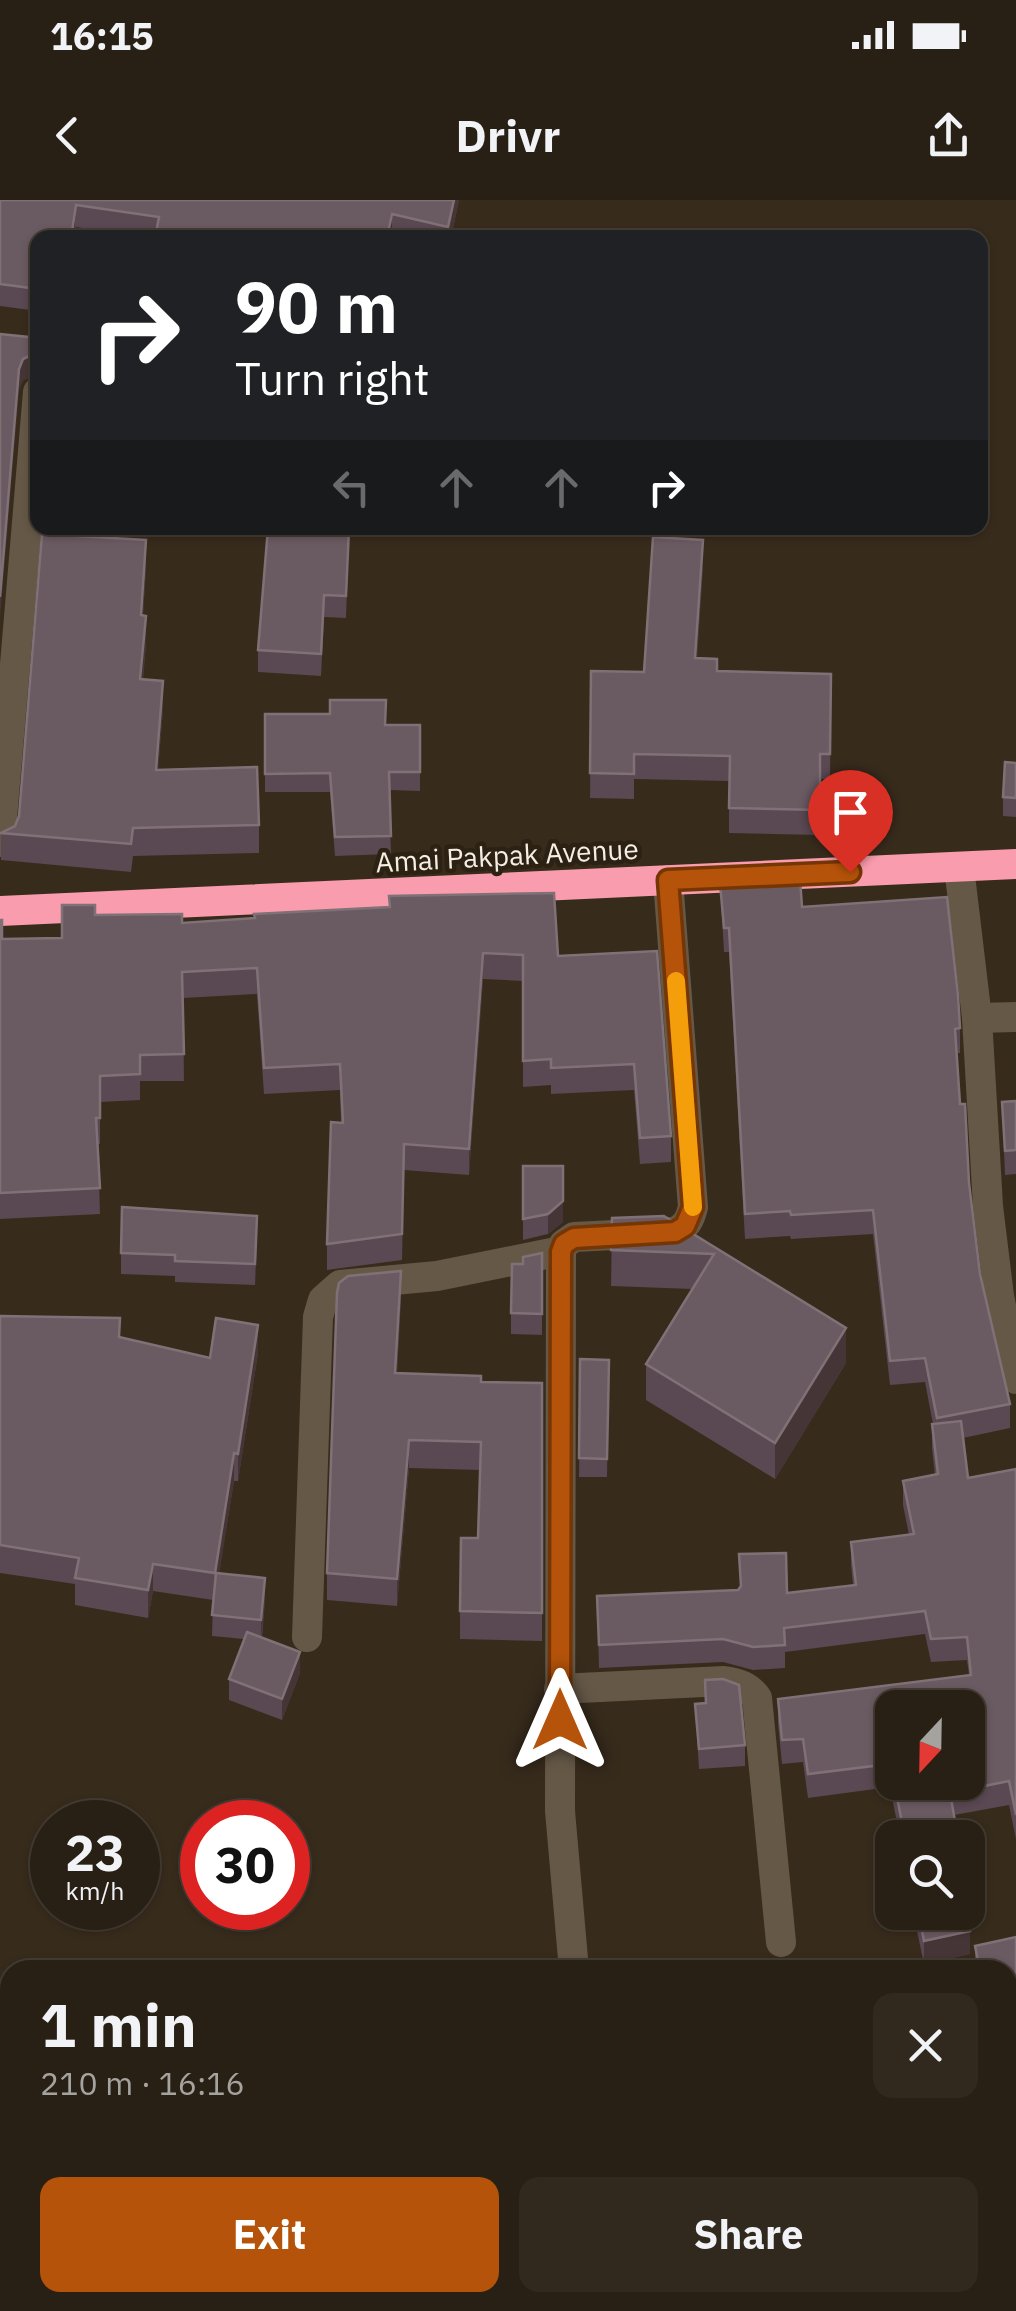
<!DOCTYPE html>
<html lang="en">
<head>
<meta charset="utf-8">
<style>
	:root { --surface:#292015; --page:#31281e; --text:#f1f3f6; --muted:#a5a3a0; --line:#453e34; --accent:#b45309 }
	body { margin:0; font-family:"IBM Plex Sans",sans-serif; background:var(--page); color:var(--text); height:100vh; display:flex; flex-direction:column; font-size:38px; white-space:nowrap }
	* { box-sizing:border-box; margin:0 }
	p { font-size:32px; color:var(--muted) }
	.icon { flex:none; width:55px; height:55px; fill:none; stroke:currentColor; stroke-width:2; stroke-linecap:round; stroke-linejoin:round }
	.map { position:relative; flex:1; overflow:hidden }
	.panel { position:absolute; left:0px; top:1760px; width:1018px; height:352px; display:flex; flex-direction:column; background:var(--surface); border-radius:30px 30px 0 0; box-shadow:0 2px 8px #0004,0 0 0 2px var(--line) }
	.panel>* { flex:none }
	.hud { position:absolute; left:30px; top:30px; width:958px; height:305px; border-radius:20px; box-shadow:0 2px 8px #0004,0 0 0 2px var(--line); background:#202124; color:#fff; overflow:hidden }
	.needle { width:65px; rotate:202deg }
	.tools { position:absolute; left:875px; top:1490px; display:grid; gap:20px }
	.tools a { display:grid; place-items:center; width:110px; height:110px; border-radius:20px; background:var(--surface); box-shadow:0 2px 8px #0004,0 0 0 2px var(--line); font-size:50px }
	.speed { position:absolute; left:30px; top:1600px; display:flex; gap:20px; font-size:50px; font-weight:700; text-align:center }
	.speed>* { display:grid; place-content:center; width:130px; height:130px; border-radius:50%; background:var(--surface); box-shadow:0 2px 8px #0004,0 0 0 2px var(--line); line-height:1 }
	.speed small { font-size:25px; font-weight:400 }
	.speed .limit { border:15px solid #d22; background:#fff; color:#111 }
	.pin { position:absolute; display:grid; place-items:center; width:85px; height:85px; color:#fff; margin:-102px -42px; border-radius:50% 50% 50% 0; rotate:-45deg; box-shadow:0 0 10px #0007 }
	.pin .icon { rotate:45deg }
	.me { position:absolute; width:110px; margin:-55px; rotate:0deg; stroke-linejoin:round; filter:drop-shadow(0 0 8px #0008) }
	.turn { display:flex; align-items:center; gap:35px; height:210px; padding:0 40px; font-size:45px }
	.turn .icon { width:130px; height:130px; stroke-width:2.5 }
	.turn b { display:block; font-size:70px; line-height:85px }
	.lanes { display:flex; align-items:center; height:95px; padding:0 40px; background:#0003; justify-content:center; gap:50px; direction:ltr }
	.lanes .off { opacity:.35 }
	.round { display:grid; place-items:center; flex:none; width:105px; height:105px; border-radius:20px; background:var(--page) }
	.overview { display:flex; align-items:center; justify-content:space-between; height:170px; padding:0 40px }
	h1 { font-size:60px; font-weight:800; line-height:75px }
	.button { display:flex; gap:20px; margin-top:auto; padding:20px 40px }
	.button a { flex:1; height:115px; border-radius:20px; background:var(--accent); color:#fff; font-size:40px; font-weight:800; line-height:115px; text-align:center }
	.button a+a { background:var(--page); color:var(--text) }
	.status { display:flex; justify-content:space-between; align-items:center; height:70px; padding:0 50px; background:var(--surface); direction:ltr }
	.status svg { height:28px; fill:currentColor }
	header { display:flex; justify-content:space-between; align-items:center; height:130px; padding:0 40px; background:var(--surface); font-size:45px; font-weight:800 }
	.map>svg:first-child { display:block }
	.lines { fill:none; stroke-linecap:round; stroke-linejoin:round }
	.street { stroke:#655847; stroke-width:30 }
	.highway { stroke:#f99cad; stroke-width:30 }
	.wall { fill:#5a4852; fill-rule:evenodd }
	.shaded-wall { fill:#453536 }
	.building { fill:#6a5a62; stroke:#807176; stroke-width:2.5 }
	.route-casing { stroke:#753606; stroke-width:25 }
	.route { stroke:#b45309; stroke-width:18 }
	.slow { stroke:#f59e0b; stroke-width:18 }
	.labels { text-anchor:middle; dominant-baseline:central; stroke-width:9; stroke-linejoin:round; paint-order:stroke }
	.street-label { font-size:28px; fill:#f5eee4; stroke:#2c2112 }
</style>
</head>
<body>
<div class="status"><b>16:15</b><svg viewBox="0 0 49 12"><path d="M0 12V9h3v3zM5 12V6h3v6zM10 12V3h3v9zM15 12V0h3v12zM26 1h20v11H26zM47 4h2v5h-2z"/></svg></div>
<header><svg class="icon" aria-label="back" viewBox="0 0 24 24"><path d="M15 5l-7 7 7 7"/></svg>Drivr<svg class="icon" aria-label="share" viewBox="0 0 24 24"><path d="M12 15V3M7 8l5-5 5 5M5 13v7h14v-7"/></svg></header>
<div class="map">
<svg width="1016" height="2111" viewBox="0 0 1016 2111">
	<rect width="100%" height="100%" fill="#372b1c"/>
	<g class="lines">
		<g class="street">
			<path d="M0,642l38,-450"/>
			<path d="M959,667l18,151 11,188 11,90 17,83"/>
			<path d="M977,818l39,-1"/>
			<path d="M307,1437l11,-320 5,-17 17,-15 97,-9 124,-25"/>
			<path d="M559,1489l165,-8c15,2 24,5 33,17l24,244"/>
			<path d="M574,1770l-14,-159 1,-560 3,-7 10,-7 101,-5c12,-6 15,-13 18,-25l-25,-327"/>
			<path d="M608,2102l1,9"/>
		</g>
		<path class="highway" d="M0,711l1016,-47"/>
	</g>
	<g class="wall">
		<path d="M0,0h459l-8,38h-52l-7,-2v2h-245l-71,-11 -2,11h-36v73l-38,-5z"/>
		<path d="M349,328l-3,90 -22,-1 -3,59 -63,-4v-22z"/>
		<path d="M703,366l-6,92 20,13 114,3 -1,105h-10v56l-91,-2v-52l-95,-2v20l-44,-1 1,-127 53,1z"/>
		<path d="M146,368l-3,47 3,29 -3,35 20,30 -5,61 101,55v28l-126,3 -2,16 -130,-12v-27l14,-7z"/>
		<path d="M265,514l121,11h34v66l-31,-1 2,64 -56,2 -5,-64h-65z"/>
		<path d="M1016,563v54l-13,-1v-19z"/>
		<path d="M720,683l82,24 158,121v25h-3l3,51 20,170 30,130v24l-47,10 5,40 48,-9v370l-7,-34 -55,10 4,23h-58l-10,-51 -82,11 -5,-36 -21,2 -4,-41v-24l191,-24 -2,-15 -36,2 -6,-28 -140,18v16l-32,2 -30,-8 -124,6 -2,-72 141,-6 2,-3 -1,-33 48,39 66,-8 -2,-20v-23l58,-7 -6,-30v-24l32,-6 -3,-27v-24h1l-8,-42 -35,3 -17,-151 -82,5 -1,-3 -45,3 -16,-287h-5zM892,1508l76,74h-76z"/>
		<path d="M95,715l463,41 99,-5 14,185v26l-31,2 -6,-74 -83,4v-9l-28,2v-106l-40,-2 -14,196 -65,-5 -2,90 -75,10v-26l14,-121 -1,-33 -76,4 -7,-100 -74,4 1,83h-44v19l-40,2v42h-2l2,70 -100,5v-299l2,19 60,-1z"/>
		<path d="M1016,901v73l-11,1 -3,-73z"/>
		<path d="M523,966l40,56 -15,12 -25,6z"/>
		<path d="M664,1016l182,112v35l-71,116 -129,-79v-36l46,-75 -81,-3 1,-68z"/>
		<path d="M257,1036l-2,49 -80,-3v-6l-54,-2v-21z"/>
		<path d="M542,1074v61l-31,-1v-21z"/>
		<path d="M401,1098l-4,75 84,9 61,1v258l-82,-2v-28l18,-73 2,-68 -71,-2 -12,138 -70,-6v-27z"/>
		<path d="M0,1116l120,21 90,21 48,-5 -20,128h-4l-15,92 46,26 -3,39 38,35 -18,47 -53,-20v-21l15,-40 -32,-3 1,-36 -60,-9 -5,27 -73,-13v-21l-75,-11z"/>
		<path d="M580,1159l29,1 -2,117h-28z"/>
		<path d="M695,1504l50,41v21l-46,3z"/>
		<path d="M913,1712h53l4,42 -46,10z"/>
		<path d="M1016,1737v95l-8,2v-64h-33v-24z"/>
		<path d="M1016,1933v66l-8,2v-66z"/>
		<path d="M1016,2062v49h-3l-5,-22v-25z"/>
	</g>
	<g class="shaded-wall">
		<path d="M454,0h5l-8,38h-3v-11z"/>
		<path d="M76,5l-2,33h-3z"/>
		<path d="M392,14v24h-5z"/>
		<path d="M38,152v22l-15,7 -4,9 -19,229v-22l19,-228 4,-10z"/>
		<path d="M146,340v28l-5,75v-28z"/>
		<path d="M703,340v26l-8,118v-26z"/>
		<path d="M146,416v28l-6,62v-27z"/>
		<path d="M163,481v28l-7,89v-28z"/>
		<path d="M483,753v26l-14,196v-26z"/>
		<path d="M563,1001v21l-15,12v-20z"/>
		<path d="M401,1071v27l-6,102v-27z"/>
		<path d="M258,1125v28l-20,128v-27z"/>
		<path d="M846,1128v35l-71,116v-36z"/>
		<path d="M409,1240v28l-12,138v-27z"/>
		<path d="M234,1253v28l-19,120v-28z"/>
		<path d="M153,1364v27l-5,27v-28z"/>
		<path d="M265,1378v21l-4,41v-20z"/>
		<path d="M300,1452v21l-18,47v-21z"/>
		<path d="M970,1731v23l-46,10v-23z"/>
		<path d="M1016,1808v24l-8,2v-24z"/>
	</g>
	<g class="building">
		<path d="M0,0h454l-6,27 -56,-13 -5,24h-232l4,-21 -83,-12 -5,33h-33v51l-38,-5z"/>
		<path d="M0,134l38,4v14l-15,7 -4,10 -19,228z"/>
		<path d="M268,328h81l-3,68 -22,-1 -3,59 -63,-4z"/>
		<path d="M42,334l104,6 -5,75 5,1 -6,63 23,2 -7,89 101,-3 2,58 -126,3 -2,16 -130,-11 14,-7 4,-10z"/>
		<path d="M653,337l50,3 -8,118 22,1v12l114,3 -1,80h-10v56l-91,-2 1,-52 -96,-2v20l-44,-1 1,-102 53,1z"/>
		<path d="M330,500h56l-1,25h35v47h-31l2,64 -56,1 -5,-64 -65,1v-60h65z"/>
		<path d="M1005,562l11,1v35l-13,-1z"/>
		<path d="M800,678l2,29 145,-10 11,98 2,33 -5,1 5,75h5l4,79 11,91 30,130 -73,14 -12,-60 -35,3 -17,-151 -82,5 -1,-4 -45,3 -16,-286h-5l-4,-45z"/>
		<path d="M554,693l4,63 99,-5 14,185 -31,2 -6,-74 -83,4v-9l-28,2v-106l-40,-2 -14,196 -65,-5 -2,90 -75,10 4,-122 12,1 -3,-59 -76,4 -7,-100 -75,4 2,82 -44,1v19l-40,2v42h-4l4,70 -100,5v-273h2v19l60,-1v-33h33v10l87,-1v9l73,-5 -1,-4 136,-7 -1,-11z"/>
		<path d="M1016,901v49l-11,1 -3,-49z"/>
		<path d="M523,966h40v35l-15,13 -25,5z"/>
		<path d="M122,1007l135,9 -2,48 -80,-3v-6l-54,-2z"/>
		<path d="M664,1016l182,112 -71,115 -129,-79 68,-110 -103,-4 1,-32z"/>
		<path d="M542,1053v61l-31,-1 1,-49h11v-7z"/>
		<path d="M401,1071l-6,102 86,3v6l61,1v230l-82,-2 1,-73h17l3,-96 -72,-2 -12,139 -70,-6 10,-280 2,-10 9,-7z"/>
		<path d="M0,1116l120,2 -1,19 91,21 6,-40 42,7 -20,129 -4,-1 -19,120 -62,-9 -5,26 -73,-12 4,-20 -79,-13z"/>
		<path d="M580,1159l29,1 -2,99 -28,-1z"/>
		<path d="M961,1221l7,57 48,-9v346l-7,-34 -59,12 8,45h-53l-11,-56h74v-74h-76v70l-2,-14 -82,10 -5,-35 -21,1 -4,-41 193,-24 -4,-38 -36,2 -6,-28 -141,17 1,17 -32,2 -30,-8 -124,6 -2,-49 141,-6 3,-4 -2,-32 47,-1 1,40 69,-8 -5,-43 63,-8 -11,-53 35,-7 -6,-50z"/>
		<path d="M216,1373l49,5 -4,42 -49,-5z"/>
		<path d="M247,1432l53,20 -18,47 -53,-20z"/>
		<path d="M723,1479l16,6 6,60 -46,4 -4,-45 11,-1 -1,-23z"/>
		<path d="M918,1712h48l4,19 -46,10z"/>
		<path d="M1016,1737v71l-8,2v-40h-28l-5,-24z"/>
		<path d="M1016,1933v46l-8,1v-45z"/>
		<path d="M1016,2062v36l-8,-33z"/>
	</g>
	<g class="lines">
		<defs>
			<path id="route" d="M560,1520l1,-468 3,-8 10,-6 101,-6 10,-6 8,-19 -25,-327 182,-8"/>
		</defs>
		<use href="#route" class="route-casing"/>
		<use href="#route" class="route"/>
		<path class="slow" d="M676,781l17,226"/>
	</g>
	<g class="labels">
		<g class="street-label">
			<text transform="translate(507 655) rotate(-3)">Amai Pakpak Avenue</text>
		</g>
	</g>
</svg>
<div class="tools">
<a><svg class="needle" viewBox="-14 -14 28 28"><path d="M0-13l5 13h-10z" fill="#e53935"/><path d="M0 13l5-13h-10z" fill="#a5a3a0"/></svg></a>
<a><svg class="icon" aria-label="search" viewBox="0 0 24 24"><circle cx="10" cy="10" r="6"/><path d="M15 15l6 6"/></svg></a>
</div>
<div class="speed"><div>23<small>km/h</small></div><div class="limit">30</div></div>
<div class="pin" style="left:850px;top:672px;background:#d93025"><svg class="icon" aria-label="arrive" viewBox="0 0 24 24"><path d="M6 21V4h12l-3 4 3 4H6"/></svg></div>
<svg class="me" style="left:560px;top:1520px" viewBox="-20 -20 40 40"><path d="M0-17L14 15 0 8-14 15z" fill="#b45309" stroke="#fff" stroke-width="4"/></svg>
<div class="hud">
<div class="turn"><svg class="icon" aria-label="right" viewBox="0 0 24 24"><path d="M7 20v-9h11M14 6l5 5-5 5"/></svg><div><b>90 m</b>Turn right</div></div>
<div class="lanes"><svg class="icon off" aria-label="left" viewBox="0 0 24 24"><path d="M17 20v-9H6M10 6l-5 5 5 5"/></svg><svg class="icon off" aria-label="ahead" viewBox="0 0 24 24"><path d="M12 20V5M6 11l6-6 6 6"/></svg><svg class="icon off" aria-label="ahead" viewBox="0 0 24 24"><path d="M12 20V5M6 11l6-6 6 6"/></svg><svg class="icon" aria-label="right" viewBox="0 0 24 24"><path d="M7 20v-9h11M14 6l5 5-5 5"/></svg></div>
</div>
<section class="panel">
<div class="overview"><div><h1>1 min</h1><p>210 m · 16:16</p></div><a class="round"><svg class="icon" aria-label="close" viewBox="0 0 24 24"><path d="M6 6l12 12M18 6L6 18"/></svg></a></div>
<div class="button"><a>Exit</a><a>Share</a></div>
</section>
</div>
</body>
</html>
